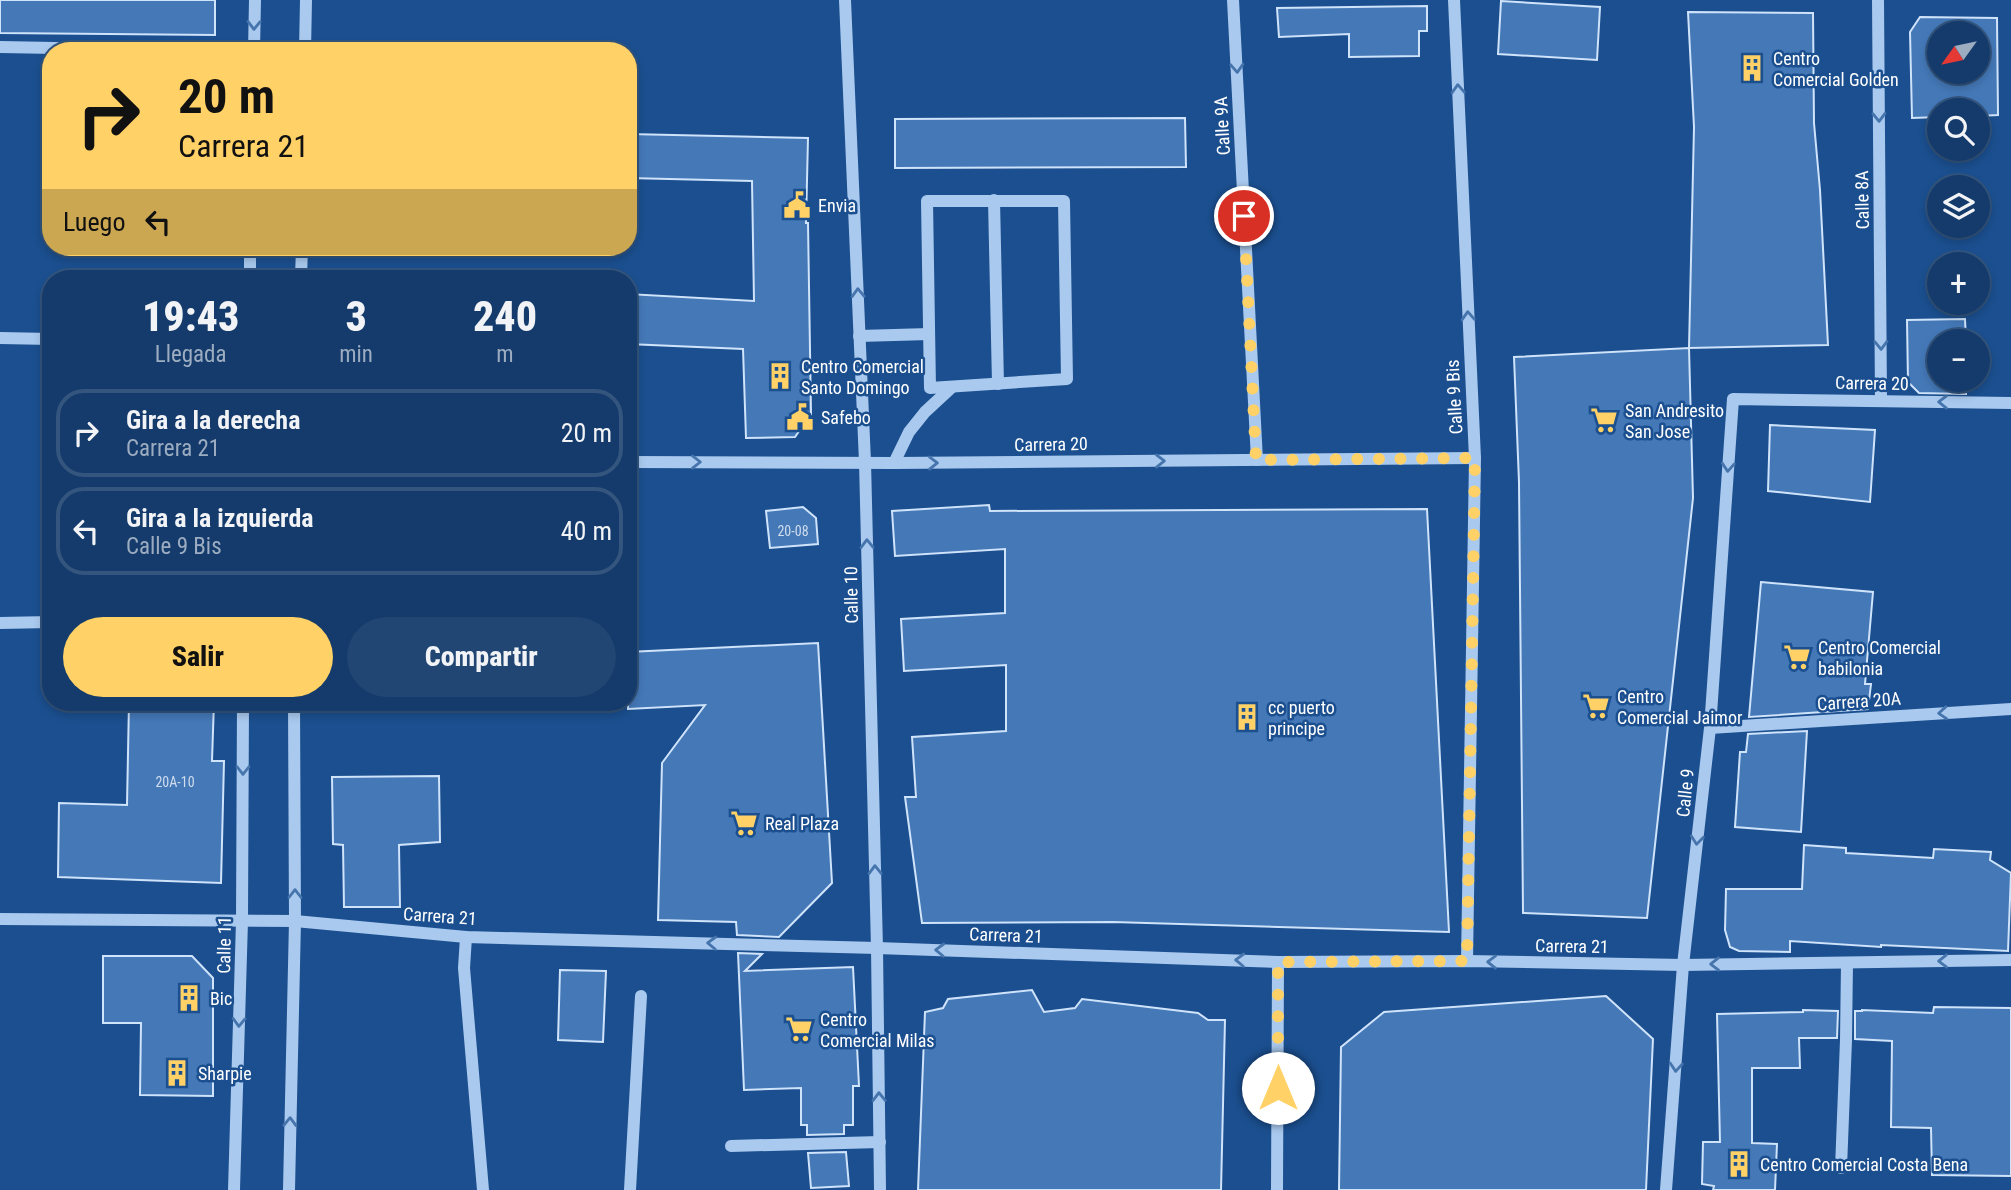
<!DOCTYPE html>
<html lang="es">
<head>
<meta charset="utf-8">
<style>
	:root { --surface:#143b6b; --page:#214673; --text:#f1f3f6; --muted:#9dadc1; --line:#33557e; --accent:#ffd166 }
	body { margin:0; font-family:"Roboto Condensed",sans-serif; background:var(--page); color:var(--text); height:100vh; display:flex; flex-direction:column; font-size:26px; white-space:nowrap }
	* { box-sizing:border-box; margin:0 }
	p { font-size:23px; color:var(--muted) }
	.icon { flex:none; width:38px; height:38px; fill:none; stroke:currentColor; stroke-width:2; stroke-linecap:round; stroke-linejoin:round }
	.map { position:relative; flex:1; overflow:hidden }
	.drawer { position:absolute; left:42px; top:270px; width:595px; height:441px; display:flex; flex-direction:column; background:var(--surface); border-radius:28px; box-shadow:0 4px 10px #0003,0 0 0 2px var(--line) }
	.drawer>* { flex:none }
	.banner { position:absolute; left:42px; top:42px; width:595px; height:214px; border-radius:28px; box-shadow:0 4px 10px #0003,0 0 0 2px var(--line); background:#ffd166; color:#111; overflow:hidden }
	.needle { width:46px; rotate:237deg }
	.fabs { position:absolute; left:1927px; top:21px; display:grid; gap:14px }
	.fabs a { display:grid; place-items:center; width:63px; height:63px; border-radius:50%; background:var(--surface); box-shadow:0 4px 10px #0003,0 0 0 2px var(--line); font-size:35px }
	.pin { position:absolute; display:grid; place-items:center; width:60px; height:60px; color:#fff; margin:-30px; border:4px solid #fff; border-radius:50%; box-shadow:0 2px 7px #0007 }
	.me { position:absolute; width:77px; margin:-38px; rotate:0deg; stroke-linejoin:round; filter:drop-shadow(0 0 5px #0008) }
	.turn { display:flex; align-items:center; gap:24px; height:147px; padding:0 21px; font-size:32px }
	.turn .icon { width:91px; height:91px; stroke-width:2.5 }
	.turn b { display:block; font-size:49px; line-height:60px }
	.then { display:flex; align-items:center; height:66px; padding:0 21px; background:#0003; gap:14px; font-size:26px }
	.eta { display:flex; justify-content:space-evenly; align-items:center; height:119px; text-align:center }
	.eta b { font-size:42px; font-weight:800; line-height:49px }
	.primary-button { display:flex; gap:14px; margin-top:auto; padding:14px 21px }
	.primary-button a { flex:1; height:80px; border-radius:42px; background:var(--accent); color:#111; font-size:28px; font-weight:800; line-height:80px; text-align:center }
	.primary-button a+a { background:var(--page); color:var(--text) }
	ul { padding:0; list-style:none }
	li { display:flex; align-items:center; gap:21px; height:88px; margin:0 14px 10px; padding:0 7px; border:4px solid var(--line); border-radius:28px }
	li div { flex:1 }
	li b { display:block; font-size:26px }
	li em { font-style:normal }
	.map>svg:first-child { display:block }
	.building { fill:#4478b7; stroke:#cfe3fa; stroke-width:2; fill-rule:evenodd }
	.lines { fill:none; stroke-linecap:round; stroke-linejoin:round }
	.minor { stroke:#a9c9ee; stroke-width:12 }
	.oneway { stroke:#4674ac }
	.route { stroke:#ffd166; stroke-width:12; stroke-dasharray:0 21.6 }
	.labels { text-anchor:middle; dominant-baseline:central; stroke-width:5; stroke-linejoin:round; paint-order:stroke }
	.number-label { font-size:14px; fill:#d0dded }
	.poi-label { font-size:18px; fill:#fff; stroke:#1b4f8f; text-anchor:start }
	.street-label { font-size:18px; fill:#fff; stroke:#1b4f8f }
</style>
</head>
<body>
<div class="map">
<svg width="2011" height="1190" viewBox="0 0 2011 1190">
	<rect width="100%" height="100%" fill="#1b4f8f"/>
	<g class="building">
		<path d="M0,0h215v35l-215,-2z"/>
		<path d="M1501,1l99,6 -3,53 -99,-6z"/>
		<path d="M1427,6v25h-8v25l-70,1v-23l-70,3 -2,-29z"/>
		<path d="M1688,12l125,1 1,110 6,67 8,155 -139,3 5,-221z"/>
		<path d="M1920,17l77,1 1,97 -20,1v-6h-39v7l-27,1 -2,-86zM1939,33h39v39h-39z"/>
		<path d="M1185,118l1,49 -291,1v-49z"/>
		<path d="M628,134l180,4 -2,85h2l3,191 -16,23 -49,1 -3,-89 -115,-5v-50l126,7 -2,-120 -124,-3z"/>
		<path d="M1965,319l1,22h-27v39h27v14l-47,-1 -11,-11 -1,-62z"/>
		<path d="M1689,348l4,150 -46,420 -124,-5 -4,-431 -5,-125z"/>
		<path d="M1770,425l105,5 -5,72 -102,-11z"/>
		<path d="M989,505l1,6 437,-2 22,423 -336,-10 -191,1 -17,-126h11l-4,-60 94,-6v-66l-102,6 -3,-52 104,-6v-64l-110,7 -3,-45z"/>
		<path d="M803,507l13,11 2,26 -48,4 -4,-37z"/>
		<path d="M1761,582l112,10 -8,92h6l-3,25 -119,8z"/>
		<path d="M818,643l14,240 -53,54 -42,-2 -1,-13 -78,-2 4,-157 43,-58 -77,4v-57z"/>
		<path d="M129,702h85l-2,59h12l-3,122 -163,-6 1,-74 68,2z"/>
		<path d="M1807,731l-6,101 -66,-5 5,-75h6l2,-18z"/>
		<path d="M439,776l1,66 -41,3 1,62h-56l-1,-62 -10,-1 -1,-67z"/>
		<path d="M1804,845l42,3v5l87,5 1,-9 57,3 -1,8 21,13 -3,78 -127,-6v2l-91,-6v11l-51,-1 -9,-4 -5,-17 1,-41h76z"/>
		<path d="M738,953l24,1 -17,17 108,-4 6,119h-6v39h-9v9l-37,1v-10h-6v-37l-57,2z"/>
		<path d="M103,956h89l21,22v118l-73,-1 1,-72h-38z"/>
		<path d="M560,970l46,1 -3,71 -45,-2z"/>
		<path d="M1032,990l12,22 31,-4 7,-9 116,14 10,7h17l-4,170h-303l7,-178 18,-4 5,-9z"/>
		<path d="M1606,996l47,43 -7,151h-307l2,-143 43,-35z"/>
		<path d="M1934,1007l77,1v168l-79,-1 -1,-47 -40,-1 1,-86 -37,-2v-28h7v-1l71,3z"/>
		<path d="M1803,1010l35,1 -1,27h-38l1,30h-48v75l25,1 -2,46h-62l1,-4 -12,-2 1,-42h17l-3,-128 86,-2z"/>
		<path d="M846,1152l3,34 -38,2 -3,-35z"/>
	</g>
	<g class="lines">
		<g class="minor">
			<path d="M845,0l20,462 12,486 3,242"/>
			<path d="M1233,0l24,460"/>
			<path d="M1454,0l21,458 -8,503"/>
			<path d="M1878,0l3,400"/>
			<path d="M0,47l222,4"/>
			<path d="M254,51l1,-51"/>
			<path d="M305,51l1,-51"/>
			<path d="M994,200l4,184"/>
			<path d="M927,201h137l3,178 -137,9z"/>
			<path d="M250,278v-31"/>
			<path d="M301,278l1,-31"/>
			<path d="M859,336l70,-2"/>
			<path d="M0,338l51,1"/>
			<path d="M628,462l266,1 581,-5"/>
			<path d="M894,463l15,-31 16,-20 27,-25"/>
			<path d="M0,623l51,-1"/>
			<path d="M1710,728l301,-19"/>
			<path d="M0,919l295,2 171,16 411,11 401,14 189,-1 216,4 328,-5"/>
			<path d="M466,937l-2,31 19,222"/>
			<path d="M731,1146l149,-4"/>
			<path d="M1841,1168l5,-128 1,-77"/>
			<path d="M234,1190l8,-269 1,-219"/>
			<path d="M289,1190l6,-269 -1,-219"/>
			<path d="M630,1190l11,-194"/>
			<path d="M1277,1190l1,-228"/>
			<path d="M1666,1190l17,-225 27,-237 23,-329 278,4"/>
		</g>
	</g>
	<defs><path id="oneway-chevron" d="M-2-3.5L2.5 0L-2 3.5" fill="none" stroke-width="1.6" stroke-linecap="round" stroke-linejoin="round" transform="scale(1.75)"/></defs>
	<g class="oneway">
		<use href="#oneway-chevron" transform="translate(254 25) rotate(91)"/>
		<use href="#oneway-chevron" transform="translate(1237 68) rotate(87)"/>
		<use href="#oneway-chevron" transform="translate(1458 89) rotate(-93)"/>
		<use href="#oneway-chevron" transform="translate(1879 117) rotate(89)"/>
		<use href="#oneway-chevron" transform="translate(858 293) rotate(-92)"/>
		<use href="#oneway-chevron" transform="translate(1468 316) rotate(-93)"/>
		<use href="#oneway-chevron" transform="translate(1881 345) rotate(89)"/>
		<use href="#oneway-chevron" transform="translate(1943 402) rotate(-179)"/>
		<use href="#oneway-chevron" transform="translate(1160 461) rotate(-1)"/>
		<use href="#oneway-chevron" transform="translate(696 462)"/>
		<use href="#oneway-chevron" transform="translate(933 463) rotate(-1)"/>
		<use href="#oneway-chevron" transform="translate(1728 467) rotate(94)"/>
		<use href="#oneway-chevron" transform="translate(867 544) rotate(-91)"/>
		<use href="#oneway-chevron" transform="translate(1943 713) rotate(176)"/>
		<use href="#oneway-chevron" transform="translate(243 770) rotate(90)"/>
		<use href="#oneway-chevron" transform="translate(1697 840) rotate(96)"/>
		<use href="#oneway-chevron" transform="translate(875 870) rotate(-91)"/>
		<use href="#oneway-chevron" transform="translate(295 894) rotate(-90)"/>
		<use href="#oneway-chevron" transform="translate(712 943) rotate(-178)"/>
		<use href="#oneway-chevron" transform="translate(940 950) rotate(-178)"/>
		<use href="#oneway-chevron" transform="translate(1240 960) rotate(-178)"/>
		<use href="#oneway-chevron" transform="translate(1943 961) rotate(179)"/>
		<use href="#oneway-chevron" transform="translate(1492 962) rotate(-179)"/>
		<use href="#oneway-chevron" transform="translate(1715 964) rotate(179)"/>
		<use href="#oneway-chevron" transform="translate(239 1022) rotate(92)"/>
		<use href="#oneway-chevron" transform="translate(1676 1067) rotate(94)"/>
		<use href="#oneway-chevron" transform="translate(879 1097) rotate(-91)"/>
		<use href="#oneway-chevron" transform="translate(290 1122) rotate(-89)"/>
	</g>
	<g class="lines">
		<path class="route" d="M1244,216l12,244 219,-2 -8,503 -189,1v126"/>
	</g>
	<defs>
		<symbol id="building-bare" viewBox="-9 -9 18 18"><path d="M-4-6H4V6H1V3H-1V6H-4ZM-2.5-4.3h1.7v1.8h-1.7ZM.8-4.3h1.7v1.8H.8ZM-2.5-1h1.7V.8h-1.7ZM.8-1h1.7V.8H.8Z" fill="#ffd166" stroke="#1b4f8f" stroke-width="2.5" paint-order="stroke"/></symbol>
		<symbol id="civic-bare" viewBox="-9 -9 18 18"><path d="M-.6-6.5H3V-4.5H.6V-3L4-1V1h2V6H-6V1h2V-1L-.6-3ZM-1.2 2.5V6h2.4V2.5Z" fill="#ffd166" stroke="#1b4f8f" stroke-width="2.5" paint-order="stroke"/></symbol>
		<symbol id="supermarket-bare" viewBox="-9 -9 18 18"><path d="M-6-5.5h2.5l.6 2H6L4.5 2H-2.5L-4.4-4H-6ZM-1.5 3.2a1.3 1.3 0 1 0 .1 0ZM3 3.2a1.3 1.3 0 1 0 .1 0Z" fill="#ffd166" stroke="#1b4f8f" stroke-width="2.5" paint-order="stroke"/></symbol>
	</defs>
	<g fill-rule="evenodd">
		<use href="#building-bare" x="1733" y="49" width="38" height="38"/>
		<use href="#civic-bare" x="778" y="186" width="38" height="38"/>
		<use href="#building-bare" x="761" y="357" width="38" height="38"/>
		<use href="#civic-bare" x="781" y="398" width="38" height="38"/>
		<use href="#supermarket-bare" x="1585" y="401" width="38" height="38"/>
		<use href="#supermarket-bare" x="1778" y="638" width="38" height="38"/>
		<use href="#supermarket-bare" x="1577" y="687" width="38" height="38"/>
		<use href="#building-bare" x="1228" y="698" width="38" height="38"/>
		<use href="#supermarket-bare" x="725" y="804" width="38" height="38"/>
		<use href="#building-bare" x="170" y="979" width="38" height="38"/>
		<use href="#supermarket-bare" x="780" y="1010" width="38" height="38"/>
		<use href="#building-bare" x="158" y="1054" width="38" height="38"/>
		<use href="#building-bare" x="1720" y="1145" width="38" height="38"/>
	</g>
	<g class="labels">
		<g class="number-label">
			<text x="793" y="531">20-08</text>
			<text x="175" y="782">20A-10</text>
		</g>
		<g class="poi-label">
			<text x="1773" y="58">Centro<tspan x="1773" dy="21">Comercial Golden</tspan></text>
			<text x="818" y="205">Envia</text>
			<text x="801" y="366">Centro Comercial<tspan x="801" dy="21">Santo Domingo</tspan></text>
			<text x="1625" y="410">San Andresito<tspan x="1625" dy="21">San Jose</tspan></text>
			<text x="821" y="417">Safebo</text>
			<text x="1818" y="647">Centro Comercial<tspan x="1818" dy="21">babilonia</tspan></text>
			<text x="1617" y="696">Centro<tspan x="1617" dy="21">Comercial Jaimor</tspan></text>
			<text x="1268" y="707">cc puerto<tspan x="1268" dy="21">principe</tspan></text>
			<text x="765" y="823">Real Plaza</text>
			<text x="210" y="998">Bic</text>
			<text x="820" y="1019">Centro<tspan x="820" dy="21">Comercial Milas</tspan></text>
			<text x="198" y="1073">Sharpie</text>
			<text x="1760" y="1164">Centro Comercial Costa Bena</text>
		</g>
		<g class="street-label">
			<text transform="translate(1222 126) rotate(-93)">Calle 9A</text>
			<text transform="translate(1862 200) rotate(-91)">Calle 8A</text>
			<text transform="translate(1872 383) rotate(1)">Carrera 20</text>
			<text transform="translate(1454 397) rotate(-93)">Calle 9 Bis</text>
			<text transform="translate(1051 444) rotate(-1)">Carrera 20</text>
			<text transform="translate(851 595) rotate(-91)">Calle 10</text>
			<text transform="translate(1859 701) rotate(-4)">Carrera 20A</text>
			<text transform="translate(1685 793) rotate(-84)">Calle 9</text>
			<text transform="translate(440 916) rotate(4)">Carrera 21</text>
			<text transform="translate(1006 935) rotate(2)">Carrera 21</text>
			<text transform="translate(224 945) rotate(-89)">Calle 11</text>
			<text transform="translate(1572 946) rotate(1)">Carrera 21</text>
		</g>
	</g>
</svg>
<div class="fabs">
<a><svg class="needle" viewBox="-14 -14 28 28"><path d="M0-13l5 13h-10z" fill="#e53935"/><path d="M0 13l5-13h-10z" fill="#9dadc1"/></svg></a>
<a><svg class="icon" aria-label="search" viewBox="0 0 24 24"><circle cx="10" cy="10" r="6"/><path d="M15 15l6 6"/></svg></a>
<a><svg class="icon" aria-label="layers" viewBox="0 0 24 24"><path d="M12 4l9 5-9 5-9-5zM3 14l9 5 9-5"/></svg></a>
<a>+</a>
<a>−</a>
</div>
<div class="pin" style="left:1244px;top:216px;background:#d93025"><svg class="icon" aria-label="arrive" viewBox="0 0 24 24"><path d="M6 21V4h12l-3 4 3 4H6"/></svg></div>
<svg class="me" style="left:1278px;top:1088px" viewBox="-20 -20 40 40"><circle r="19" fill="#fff"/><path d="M0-13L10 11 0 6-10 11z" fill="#ffd166"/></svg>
<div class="banner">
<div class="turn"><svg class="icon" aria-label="right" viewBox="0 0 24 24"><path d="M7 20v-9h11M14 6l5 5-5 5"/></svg><div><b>20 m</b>Carrera 21</div></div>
<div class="then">Luego<svg class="icon" aria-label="left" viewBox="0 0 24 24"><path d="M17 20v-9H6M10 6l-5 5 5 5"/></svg></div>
</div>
<section class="drawer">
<div class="eta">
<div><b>19:43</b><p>Llegada</p></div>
<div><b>3</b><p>min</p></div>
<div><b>240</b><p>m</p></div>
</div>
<ul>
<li><svg class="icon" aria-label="right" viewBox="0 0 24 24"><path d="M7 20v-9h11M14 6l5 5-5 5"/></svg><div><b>Gira a la derecha</b><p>Carrera 21</p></div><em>20 m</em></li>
<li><svg class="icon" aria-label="left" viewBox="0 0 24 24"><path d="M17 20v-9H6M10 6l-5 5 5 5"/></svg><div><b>Gira a la izquierda</b><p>Calle 9 Bis</p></div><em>40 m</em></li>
</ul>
<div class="primary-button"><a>Salir</a><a>Compartir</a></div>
</section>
</div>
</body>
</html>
